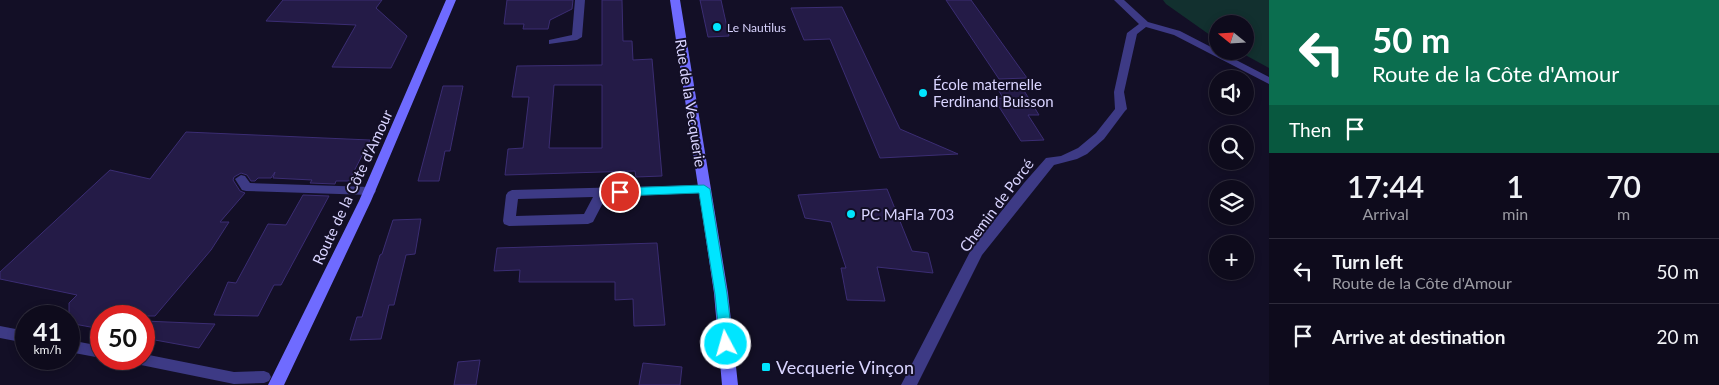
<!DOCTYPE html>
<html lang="en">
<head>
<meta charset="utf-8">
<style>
	:root { --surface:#0e0b1c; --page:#171425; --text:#f1f3f6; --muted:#9b9ba3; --line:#2e2b3b }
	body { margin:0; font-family:Lato,sans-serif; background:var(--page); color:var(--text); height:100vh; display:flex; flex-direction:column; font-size:19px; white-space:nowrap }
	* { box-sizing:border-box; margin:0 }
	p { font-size:16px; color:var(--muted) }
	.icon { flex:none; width:28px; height:28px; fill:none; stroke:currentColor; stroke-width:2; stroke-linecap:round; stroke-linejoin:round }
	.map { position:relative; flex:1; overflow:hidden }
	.drawer { display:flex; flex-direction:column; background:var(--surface); width:450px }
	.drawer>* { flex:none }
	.guide { background:#0b6e4f; color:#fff; overflow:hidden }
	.needle { width:32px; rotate:288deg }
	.fabs { position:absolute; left:1209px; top:15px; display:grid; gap:10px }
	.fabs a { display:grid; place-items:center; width:45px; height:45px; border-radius:50%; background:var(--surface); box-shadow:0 2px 8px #0003,0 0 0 1px var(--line); font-size:25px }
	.speed { position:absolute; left:15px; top:305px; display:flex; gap:10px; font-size:25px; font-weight:700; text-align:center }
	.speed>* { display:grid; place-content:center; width:65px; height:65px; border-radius:50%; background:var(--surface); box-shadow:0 2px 8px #0003,0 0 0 1px var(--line); line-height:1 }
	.speed small { font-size:12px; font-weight:400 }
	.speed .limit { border:8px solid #d22; background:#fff; color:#111 }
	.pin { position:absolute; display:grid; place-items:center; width:42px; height:42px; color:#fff; margin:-21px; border:2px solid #fff; border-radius:50%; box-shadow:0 1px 5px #0007 }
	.me { position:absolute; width:55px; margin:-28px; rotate:354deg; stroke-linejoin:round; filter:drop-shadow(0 0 4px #0008) }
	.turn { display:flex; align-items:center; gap:18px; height:105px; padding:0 20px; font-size:22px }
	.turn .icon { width:65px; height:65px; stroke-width:2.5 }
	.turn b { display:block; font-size:35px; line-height:42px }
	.then { display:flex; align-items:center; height:48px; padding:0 20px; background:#0003; gap:10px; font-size:19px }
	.eta { display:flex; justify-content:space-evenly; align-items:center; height:85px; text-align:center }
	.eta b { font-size:30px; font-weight:600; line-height:35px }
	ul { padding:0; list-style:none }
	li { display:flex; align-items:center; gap:15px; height:65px; padding:0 20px; border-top:1px solid var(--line) }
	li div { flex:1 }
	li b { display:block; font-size:19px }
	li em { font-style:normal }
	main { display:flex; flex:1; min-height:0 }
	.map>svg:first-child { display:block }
	.green { fill:#12302f }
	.building { fill:#241b47; stroke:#3b2d73; fill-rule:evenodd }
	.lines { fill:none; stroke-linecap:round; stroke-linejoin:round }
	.lane { fill:#3d3a85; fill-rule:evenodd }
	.street { fill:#3d3a85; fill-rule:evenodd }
	.secondary { fill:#6f6bff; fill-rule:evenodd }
	.route { fill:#00e5ff; stroke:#0095a6 }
	.poi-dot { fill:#00e5ff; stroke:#130f26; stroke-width:2 }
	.labels { text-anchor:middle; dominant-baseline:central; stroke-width:4; stroke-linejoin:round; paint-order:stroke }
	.far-poi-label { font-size:12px; fill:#d9d4ff; stroke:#130f26; text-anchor:start }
	.poi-label { font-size:15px; fill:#d9d4ff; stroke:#130f26; text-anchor:start }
	.street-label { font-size:15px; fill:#d9d4ff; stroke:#130f26 }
	.near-poi-label { font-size:18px; fill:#d9d4ff; stroke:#130f26; text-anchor:start }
</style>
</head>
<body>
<main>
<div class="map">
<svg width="1269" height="385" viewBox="0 0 1269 385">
	<rect width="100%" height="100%" fill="#130f26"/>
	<path class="green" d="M1163,0h106v68l-31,-17h7v-27h-27l-1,16 -51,-36z"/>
	<g class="building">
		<path d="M283,0h99l-6,8 31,28 -16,32 -59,-1 24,-42 -90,-4z"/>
		<path d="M507,0h66l-1,9 -22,11 -2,9h-25l1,-5h-20z"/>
		<path d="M602,0h20l1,41h9l1,19 19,-1 10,117 -26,1 -1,-6 -130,4 3,-26 15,-1 6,-51h-17l5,-31 85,-1zM554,85h48v63h-53z"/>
		<path d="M700,0h21l8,36 -21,1z"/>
		<path d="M946,0h25l56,78 -28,1z"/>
		<path d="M842,7l58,122 58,25 -78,4 -50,-119 -26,1 -13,-32z"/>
		<path d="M443,86h20l-13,65h-5l-6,30h-21z"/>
		<path d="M1023,89l16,26h-11l16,25 -23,1 -27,-42 9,-1 -4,-7z"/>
		<path d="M186,132l184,8 -21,41h-13l-1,3 -25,-1 2,-3 -39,-2 2,-6 -4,6h-13l-3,3h-4l-4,-6 -6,-2 -7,4 -1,3 7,11 5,2 -25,29h9l-18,28 -56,66h-54v13l-32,-6v-20l8,-8 -77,-16v-7l110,-102 40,9z"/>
		<path d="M887,189l25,62 16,2 5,20 -56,-6 8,34 -38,-1 -6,-32h5l-15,-46 -26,-4 -7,-23z"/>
		<path d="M303,195l26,1 -48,89h-7l-16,31 -44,-1 14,-33 8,1 32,-59 18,1z"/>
		<path d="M421,219l-6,35 -9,1 -12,50h-5l-8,34 -31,1 7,-23h5l18,-62 2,-1 11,-34z"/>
		<path d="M657,243l8,82 -31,1 -1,-27 -18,1v-18h-96l1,-12 -26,1 3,-23z"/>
		<path d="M144,321l71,3 -16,24 -55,-10z"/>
		<path d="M480,360l-4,25h-22l4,-23z"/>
		<path d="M643,363l39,4 -2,18h-41z"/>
	</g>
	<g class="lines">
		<g class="lane">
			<path d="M0,326l26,5v12l-26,-5z"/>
			<path d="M69,340l32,6v12l-32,-6z"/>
			<path d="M144,354l90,18 30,-1 5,2 2,4 -2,4 -5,2 -30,1 -103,-21 -2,-4h15z"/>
		</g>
		<g class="street">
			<path d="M575,0h10l-3,37 -5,3 -28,4v-4l23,-5z"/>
			<path d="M1114,0h10l24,22 32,9 89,46v7l-95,-49 -28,-8 -9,7 -13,58 3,17 -2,2 -21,28 -17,15 -10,5 -23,6 -72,90 -65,130h-16l71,-137 52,-65 22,-25 15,-2 17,-8 18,-15 19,-24 -1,-17 13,-59 12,-9z"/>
			<path d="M241,175l4,1 5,7 120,4 4,1 2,3 -2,3 -4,1 -124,-4 -4,-1 -7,-11z"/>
			<path d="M704,185l6,4 -6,4 -98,4 -13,25 -5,2 -79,2 -5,-2 -1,-3 3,-26 2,-3 4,-2zM593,197l-9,17 -68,2 2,-17z"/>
		</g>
		<g class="secondary">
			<path d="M446,0h10l-85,201 -87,184h-16l91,-184z"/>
			<path d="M670,0h10l48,293 10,92h-16l-8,-92z"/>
		</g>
	</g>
	<path class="route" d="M704,185l6,4 17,105 6,50 -2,5 -5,1 -4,-1 -2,-5 -5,-50 -16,-101 -79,3 -6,-4 6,-4z"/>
	<g class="poi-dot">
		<circle cx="717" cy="27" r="5"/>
		<circle cx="923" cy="93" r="5"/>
		<circle cx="851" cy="214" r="5"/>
		<rect x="761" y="362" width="10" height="10" rx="2.5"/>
	</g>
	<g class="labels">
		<g class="far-poi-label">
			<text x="727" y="27">Le Nautilus</text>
		</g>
		<g class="poi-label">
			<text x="933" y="84">École maternelle<tspan x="933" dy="17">Ferdinand Buisson</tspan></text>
			<text x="861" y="214">PC MaFla 703</text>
		</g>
		<g class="street-label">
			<text transform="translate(691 103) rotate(81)">Rue de la Vecquerie</text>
			<text transform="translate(352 187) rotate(-65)">Route de la Côte d'Amour</text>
			<text transform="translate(996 205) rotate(-53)">Chemin de Porcé</text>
		</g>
		<g class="near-poi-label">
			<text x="776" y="367">Vecquerie Vinçon</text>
		</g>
	</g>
</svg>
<div class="fabs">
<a><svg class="needle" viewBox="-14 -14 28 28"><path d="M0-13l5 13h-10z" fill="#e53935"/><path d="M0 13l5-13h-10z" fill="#9b9ba3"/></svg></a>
<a><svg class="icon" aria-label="sound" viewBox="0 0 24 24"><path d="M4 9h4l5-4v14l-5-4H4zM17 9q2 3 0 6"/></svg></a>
<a><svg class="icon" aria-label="search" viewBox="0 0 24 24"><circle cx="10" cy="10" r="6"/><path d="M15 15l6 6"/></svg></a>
<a><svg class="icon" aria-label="layers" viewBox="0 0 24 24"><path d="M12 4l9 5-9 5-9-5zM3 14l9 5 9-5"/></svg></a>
<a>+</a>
</div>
<div class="speed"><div>41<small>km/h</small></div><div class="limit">50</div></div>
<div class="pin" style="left:620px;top:192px;background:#d93025"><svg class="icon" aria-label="arrive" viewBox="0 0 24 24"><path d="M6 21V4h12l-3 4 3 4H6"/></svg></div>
<svg class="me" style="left:726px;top:344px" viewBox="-20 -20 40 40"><circle r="17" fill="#00e5ff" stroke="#fff" stroke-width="3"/><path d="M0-11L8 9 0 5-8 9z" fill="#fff"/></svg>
</div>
<section class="drawer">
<div class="guide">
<div class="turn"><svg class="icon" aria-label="left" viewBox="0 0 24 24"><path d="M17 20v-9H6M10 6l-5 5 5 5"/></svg><div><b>50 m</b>Route de la Côte d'Amour</div></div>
<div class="then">Then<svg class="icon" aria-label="arrive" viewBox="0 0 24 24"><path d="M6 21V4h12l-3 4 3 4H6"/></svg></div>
</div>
<div class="eta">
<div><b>17:44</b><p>Arrival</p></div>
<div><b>1</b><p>min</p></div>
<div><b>70</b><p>m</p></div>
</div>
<ul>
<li><svg class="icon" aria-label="left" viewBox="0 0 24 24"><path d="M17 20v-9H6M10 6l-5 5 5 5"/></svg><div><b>Turn left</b><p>Route de la Côte d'Amour</p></div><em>50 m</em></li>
<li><svg class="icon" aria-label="arrive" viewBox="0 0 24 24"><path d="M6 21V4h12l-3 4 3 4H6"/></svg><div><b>Arrive at destination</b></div><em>20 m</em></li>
</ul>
</section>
</main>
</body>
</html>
